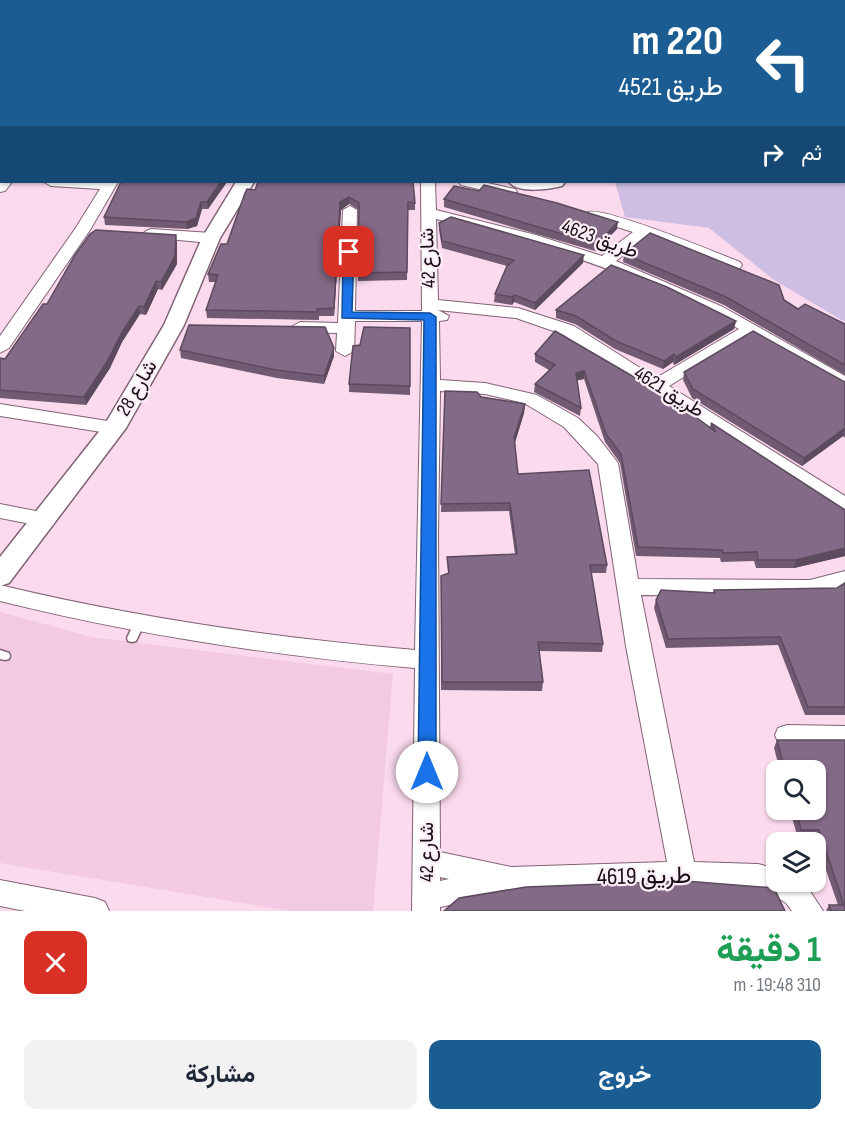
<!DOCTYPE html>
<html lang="ar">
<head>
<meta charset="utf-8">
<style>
	:root { --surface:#fff; --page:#f2f2f3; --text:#1f2937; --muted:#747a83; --accent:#1b5c92 }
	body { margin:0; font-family:"Sofia Sans Condensed",Vazirmatn,sans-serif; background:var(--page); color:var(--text); direction:rtl; height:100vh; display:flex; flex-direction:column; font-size:22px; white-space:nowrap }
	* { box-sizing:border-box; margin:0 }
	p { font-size:20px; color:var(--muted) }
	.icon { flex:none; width:33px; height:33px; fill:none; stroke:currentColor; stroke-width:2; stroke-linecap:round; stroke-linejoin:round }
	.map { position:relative; height:911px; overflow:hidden; direction:ltr }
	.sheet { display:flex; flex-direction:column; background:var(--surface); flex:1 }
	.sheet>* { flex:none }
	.banner { position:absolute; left:0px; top:0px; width:846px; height:183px; box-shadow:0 2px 4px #0004; direction:rtl; background:#1b5c92; color:#fff; overflow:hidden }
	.controls { position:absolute; left:766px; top:760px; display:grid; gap:12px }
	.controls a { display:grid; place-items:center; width:60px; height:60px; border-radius:12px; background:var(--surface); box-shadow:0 2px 4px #0004; font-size:30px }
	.pin { position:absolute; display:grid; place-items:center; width:51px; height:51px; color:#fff; margin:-26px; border-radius:12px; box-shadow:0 3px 9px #0006 }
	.me { position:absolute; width:66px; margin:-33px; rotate:0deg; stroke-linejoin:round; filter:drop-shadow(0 0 4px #0008) }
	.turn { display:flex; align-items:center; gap:21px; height:126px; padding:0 24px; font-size:27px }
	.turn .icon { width:78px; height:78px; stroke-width:2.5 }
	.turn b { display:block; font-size:42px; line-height:51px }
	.then { display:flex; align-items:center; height:57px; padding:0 24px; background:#0003; gap:12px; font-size:22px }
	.round { display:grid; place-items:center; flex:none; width:63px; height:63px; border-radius:12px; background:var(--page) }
	.overview { display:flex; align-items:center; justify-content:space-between; height:102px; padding:0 24px }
	h1 { font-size:36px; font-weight:700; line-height:45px; color:#1e9e55 }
	.cta { display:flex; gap:12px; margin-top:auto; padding:12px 24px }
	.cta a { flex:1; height:69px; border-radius:12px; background:var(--accent); color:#fff; font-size:24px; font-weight:700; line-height:69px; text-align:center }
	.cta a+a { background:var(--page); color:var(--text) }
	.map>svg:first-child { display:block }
	.built { fill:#f2cae2 }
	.water { fill:#cdbee2 }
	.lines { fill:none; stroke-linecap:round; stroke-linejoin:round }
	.service-casing { stroke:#806374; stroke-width:3 }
	.minor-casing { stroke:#806374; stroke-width:2 }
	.tertiary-casing { stroke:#806374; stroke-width:3 }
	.service { fill:#fff; fill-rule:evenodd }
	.minor { fill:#fff; fill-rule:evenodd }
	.tertiary { fill:#fff; fill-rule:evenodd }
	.wall { fill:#715b73 }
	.shaded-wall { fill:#5c4a5e }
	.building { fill:#836a86; stroke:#5c4a5e; stroke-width:1.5 }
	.route { fill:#1a73e8; stroke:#114b97; stroke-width:1.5 }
	.labels { text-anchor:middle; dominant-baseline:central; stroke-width:4.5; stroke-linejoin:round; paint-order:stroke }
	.street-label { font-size:20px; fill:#180d14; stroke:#fceef6 }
	.near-street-label { font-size:24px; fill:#180d14; stroke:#fceef6 }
</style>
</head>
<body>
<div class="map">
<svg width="845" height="911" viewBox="0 0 845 911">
	<rect width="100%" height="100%" fill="#fcdaee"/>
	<path class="built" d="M0,612l92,25 301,37 -20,237h-83l-290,-48z"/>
	<g class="water">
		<path d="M0,0h305l-303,2 -1,82z"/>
		<path d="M593,0h252v322l-71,-42 -65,-52 -84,-11 -10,-35h229v-180l-253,-1z"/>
	</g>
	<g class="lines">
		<defs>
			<g id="service">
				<path d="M139,620l4,1 1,3 -8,17 -4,1 -4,-1 -1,-3 8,-17z"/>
				<path d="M0,650l9,3 1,3 -1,3 -4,1 -5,-1z"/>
			</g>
			<g id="minor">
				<path d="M443,0h22l1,2h-22z"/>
				<path d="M524,0h12l-13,2z"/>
				<path d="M0,179l12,3 -7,9 -5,1z"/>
				<path d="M44,182h74l-28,48 -81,118 -9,5v-17l75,-107 25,-40 -49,-3z"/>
				<path d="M421,182h14l1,28 100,25 66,21 31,-24 -45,-14 -2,-3 2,-3c18,-5 127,40 152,50l2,3 -2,3h-12l-82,-31 -30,24 107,46 122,69v14l-94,-54 -82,50 176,110v16l-7,-2 -276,-176 -46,-16 -78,-8 11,6 -2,4 -8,1 1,59 45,3 52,12 41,23 19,18 21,27 20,116 172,1 35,-9v16l-35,9 -169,-1 53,267 64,2 19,5v13h24l5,3 17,26h-31l-6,-8 -16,-10 -12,-3 -75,-3 -173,6 -70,14v4h-28l3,-243c-140,-12 -278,-33 -415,-67v-16c137,33 275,53 415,65l7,-329h-67l-1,30 -9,5 -9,-5 1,-18 -37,-1 -9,-5 9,-5 38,1 5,-113 7,-4 7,4 -2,101h67zM436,219c105,24 208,57 303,110l-83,49 -82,-52 -56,-18 -80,-8zM440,391l45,3 39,9 40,24 34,37 28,182 41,216 -156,5 -71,-15 -2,-317zM440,877l9,2 -9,2z"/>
				<path d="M459,182h24l32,7 2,3 -7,4 -49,-11z"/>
				<path d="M151,229l60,4 8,5 -8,5 -65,-6 -3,-3 3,-3z"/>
				<path d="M0,404l114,18 7,2 2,4 -2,4 -7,2 -114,-18z"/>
				<path d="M0,504l46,9 7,2 3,5 -3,5 -7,2 -46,-9z"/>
				<path d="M787,725l58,1v20l-58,-1 -9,-3 -3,-7 3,-7z"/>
				<path d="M0,880l95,18 10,4 4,9h-84l-25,-5z"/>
			</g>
			<g id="tertiary">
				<path d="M335,0h14l-14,2z"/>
				<rect x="0" y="97" width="2" height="10"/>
				<rect x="0" y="116" width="2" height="10"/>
				<path d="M236,182h18l-34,56 -36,87 -58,103 -117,155 -9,3v-29l105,-133 59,-99 38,-87z"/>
				<path d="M509,182h56l-3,4c-13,3 -43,8 -53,-4z"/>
			</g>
		</defs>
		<use href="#service" class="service-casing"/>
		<use href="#minor" class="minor-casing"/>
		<use href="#tertiary" class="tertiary-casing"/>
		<use href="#service" class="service"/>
		<use href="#minor" class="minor"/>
		<use href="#tertiary" class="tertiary"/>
	</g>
	<g class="wall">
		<path d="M121,182h106l-19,27h-6l-5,17 -10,3 -82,-4 -1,-8z"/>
		<path d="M258,182l157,21v7h-7l-1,70 -49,1 1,-71 -10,-6 -8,6 -7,106h-15v4l-112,-2 -1,-8 10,-28h-7l-1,-8 19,-30 28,-54z"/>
		<path d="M444,199l173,30 -22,22 -151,-44z"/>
		<path d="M439,223l144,40 -48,47 -21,-8 -2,3 -18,-3 1,-8 12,-28 -65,-18 -3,-18z"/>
		<path d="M177,243v21l-15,26 -4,-1 -12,26 -6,-1 -18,28 -12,26 -24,37 -86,-7v-40l5,1 42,-55z"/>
		<path d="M624,254l160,46 14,9 47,15v51l-121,-70 -101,-43z"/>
		<path d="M556,310l180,11 -2,8 -60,36 -1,-3 -10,7 -48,-20 -40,-25 -19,-6z"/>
		<path d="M410,328v67l-61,-3v-8l11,-39z"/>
		<path d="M555,331l155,96 1,-4 134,87v46l-51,12h-38l-2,-7 -33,1 -1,-4 -84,-2 -16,-93 -15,-21 -21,-63 -7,1 4,28 -1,8 -46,-24 1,-8 14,-14 -14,-8v-8z"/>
		<path d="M334,348v8l-10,28 -47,-6 -96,-20 -1,-8z"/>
		<path d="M684,372l161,10v56l-2,-2 -41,30 -110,-68 -9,-18z"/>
		<path d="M445,391l80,13 -1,9 -9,29 3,32 89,91 -1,8h-15l12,71 -1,8 -63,-1 4,31 -1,9 -101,-1v-114l7,-2 -1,-17 68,-3 -6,-43 -68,1z"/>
		<path d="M845,583v132h-40l-27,-70 -112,3 -12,-40 2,-8 57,-7 1,-3 123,-2z"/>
		<path d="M777,740h68v171h-19l3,-6h9l-23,-67 -17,1 -8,-29h26v-39h-36l-6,-23z"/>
	</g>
	<g class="shaded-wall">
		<path d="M221,182h6l-19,27 -1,-7z"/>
		<path d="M349,197v7l-8,6 -7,106v-8l6,-106z"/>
		<path d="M201,202l1,7 -5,17 -10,3 -1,-7z"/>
		<path d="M618,222l-1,7 -22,22 1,-7z"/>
		<path d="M176,235l1,8v21l-15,26 -1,-8z"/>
		<path d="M584,255l-1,8 -48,47v-7z"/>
		<path d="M156,281l2,8 -12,26 -2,-8z"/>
		<path d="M515,295l-1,7 -2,3v-8z"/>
		<path d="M139,306l1,8 -18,28 -12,26 -24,37 -2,-8 37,-63z"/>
		<path d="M736,321l-2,8 -60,36 2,-8z"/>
		<path d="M334,348v8l-10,28v-8z"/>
		<path d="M674,354l-1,8 -10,7 1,-8z"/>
		<path d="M584,371v8l-9,2 1,-8z"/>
		<path d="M525,404l-1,9 -10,33v-9z"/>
		<path d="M845,428l-2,8 -41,30 2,-8z"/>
		<path d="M845,548v8l-51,12 2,-8z"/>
	</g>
	<g class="building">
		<path d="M121,182h100l-14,20h-6l-5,16 -10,4 -82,-5z"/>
		<path d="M258,182h155l2,21 -7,-1 -1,70 -49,1 1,-70 -10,-6 -9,5 -6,106 -17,1 1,3 -112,-2 12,-35 -10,-1 13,-30h6l18,-51 2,-4 8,1z"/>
		<path d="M484,185l73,18 61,19 -22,22 -152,-45 10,-13 25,5z"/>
		<path d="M451,217l133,38 -49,48 -20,-8 -3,2 -17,-3 12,-28 7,-6 -72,-19 -3,-18z"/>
		<path d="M96,230l80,5 -1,21 -14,26 -5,-1 -12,26 -5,-1 -18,28 -13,26 -24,37 -84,-7v-32l5,1 38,-55h4l28,-49 15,-21z"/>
		<path d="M650,233l129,52 5,15 14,9 7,-5 40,20v41l-119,-68 -102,-43z"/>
		<path d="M611,265l56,22 69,34 -60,36 -2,-3 -10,7 -48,-20 -40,-25 -20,-6z"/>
		<path d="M189,325l136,2 9,21 -10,28 -48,-6 -96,-20z"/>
		<path d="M364,327l46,1v58l-61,-2 4,-38 7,-1z"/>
		<path d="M555,331l115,67 46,34 -5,-9 134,87v38l-49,12h-38l-1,-8 -34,1 -1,-3 -84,-3 -17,-93 -15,-20 -22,-63 -8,2 5,35 -46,-24 20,-19 -20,-11z"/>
		<path d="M753,331l92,51v46l-41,30 -111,-69 -9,-17z"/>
		<path d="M445,391l32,1 4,5 44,7 -11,33 4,37 71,-4 18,95h-17l13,79 -65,-2 5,40h-101l-1,-106 8,-3 -2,-16 70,-3 -7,-51 -69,1z"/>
		<path d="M845,583v124h-37l-28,-70 -112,2 -12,-39 5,-10 54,3 -1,-3 123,-2z"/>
		<path d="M777,740h68v171h-14l-2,-6h15l-25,-75h-18l-5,-20h20v-39h-31z"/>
		<path d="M685,881l89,7 11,23h-341l15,-13 67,-11z"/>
	</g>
	<path class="route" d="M349,249l5,3 -2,60 78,1 6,4v455l-3,6 -6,2 -6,-2 -3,-6 6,-452 -82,-2 1,-66z"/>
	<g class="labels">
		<g class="street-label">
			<text transform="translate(600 239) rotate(20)">طريق 4623</text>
			<text transform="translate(428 258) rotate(-92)">شارع 42</text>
			<text transform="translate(137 388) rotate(-60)">شارع 28</text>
			<text transform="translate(669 392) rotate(32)">طريق 4621</text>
			<text transform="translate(427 852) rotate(-90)">شارع 42</text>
		</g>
		<g class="near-street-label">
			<text transform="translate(644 876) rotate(-1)">طريق 4619</text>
		</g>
	</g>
</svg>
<div class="controls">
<a><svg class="icon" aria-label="search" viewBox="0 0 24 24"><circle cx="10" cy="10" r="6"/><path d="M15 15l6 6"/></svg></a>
<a><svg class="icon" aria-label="layers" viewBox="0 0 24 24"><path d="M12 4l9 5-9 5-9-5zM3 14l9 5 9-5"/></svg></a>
</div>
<div class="pin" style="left:349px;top:252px;background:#d93025"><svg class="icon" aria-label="arrive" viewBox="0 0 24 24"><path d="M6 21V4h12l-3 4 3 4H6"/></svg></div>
<svg class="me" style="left:427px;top:772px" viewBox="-20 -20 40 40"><circle r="19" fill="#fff"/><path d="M0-13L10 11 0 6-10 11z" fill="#1a73e8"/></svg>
<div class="banner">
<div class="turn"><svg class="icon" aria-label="left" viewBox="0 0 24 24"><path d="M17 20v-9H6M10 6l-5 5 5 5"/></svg><div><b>220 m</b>طريق 4521</div></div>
<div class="then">ثم<svg class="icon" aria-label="right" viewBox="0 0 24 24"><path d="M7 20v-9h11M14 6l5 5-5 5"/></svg></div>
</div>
</div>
<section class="sheet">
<div class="overview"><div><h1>1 دقيقة</h1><p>310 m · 19:48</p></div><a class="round" style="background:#d93025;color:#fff"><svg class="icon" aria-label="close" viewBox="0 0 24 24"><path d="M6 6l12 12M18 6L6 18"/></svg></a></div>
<div class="cta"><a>خروج</a><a>مشاركة</a></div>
</section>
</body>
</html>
